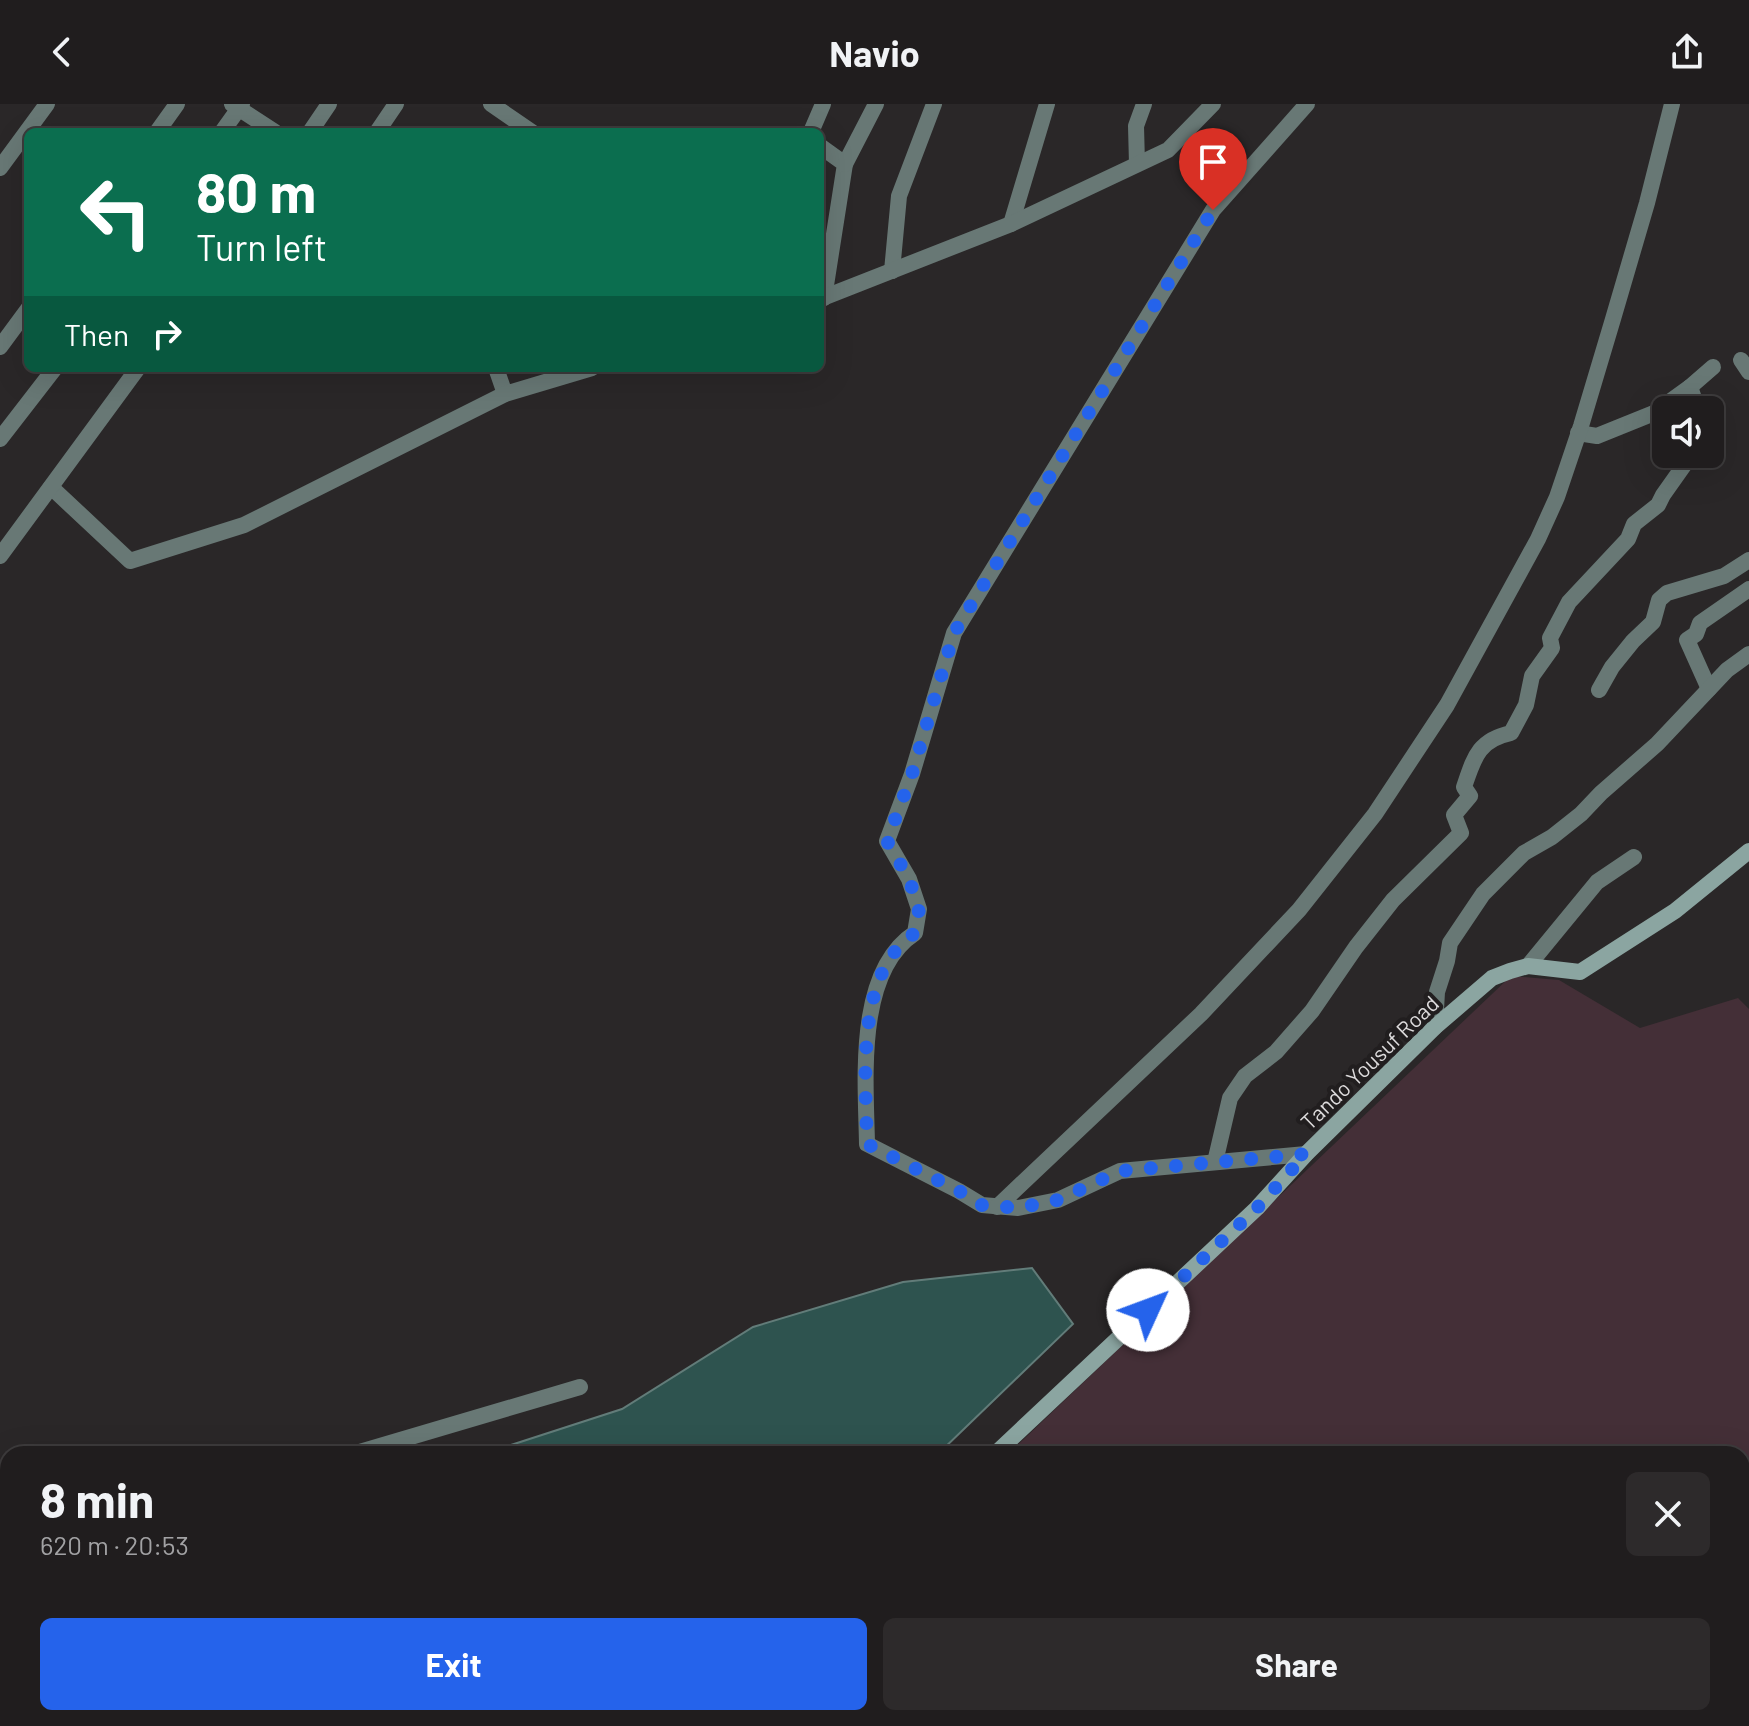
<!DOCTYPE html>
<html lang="en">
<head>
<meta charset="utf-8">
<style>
	:root { --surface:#201d1e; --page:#2d2a2b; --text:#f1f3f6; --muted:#a2a2a4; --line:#3d3b3c; --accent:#2563eb }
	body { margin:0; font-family:Barlow,sans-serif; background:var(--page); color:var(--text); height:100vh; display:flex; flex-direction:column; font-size:30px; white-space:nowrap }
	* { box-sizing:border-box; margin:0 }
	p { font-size:26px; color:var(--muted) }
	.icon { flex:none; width:44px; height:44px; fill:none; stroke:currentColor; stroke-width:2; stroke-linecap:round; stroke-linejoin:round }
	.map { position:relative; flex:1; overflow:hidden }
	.sheet { position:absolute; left:0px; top:1342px; width:1750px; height:280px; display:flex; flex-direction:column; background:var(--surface); border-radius:24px 24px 0 0; box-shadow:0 8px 32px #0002,0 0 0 2px var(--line) }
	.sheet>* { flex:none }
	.top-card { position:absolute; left:24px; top:24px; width:800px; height:244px; border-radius:12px; box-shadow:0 8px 32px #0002,0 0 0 2px var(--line); background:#0b6e4f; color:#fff; overflow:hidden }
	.buttons { position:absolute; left:1652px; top:292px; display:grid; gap:16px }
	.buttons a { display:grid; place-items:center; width:72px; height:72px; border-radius:12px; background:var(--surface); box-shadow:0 8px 32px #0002,0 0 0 2px var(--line); font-size:40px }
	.pin { position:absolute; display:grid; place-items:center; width:68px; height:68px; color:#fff; margin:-82px -34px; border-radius:50% 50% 50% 0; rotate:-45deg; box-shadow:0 0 8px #0007 }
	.pin .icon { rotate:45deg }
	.me { position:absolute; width:88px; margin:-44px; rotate:47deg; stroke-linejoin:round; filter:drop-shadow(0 0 6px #0008) }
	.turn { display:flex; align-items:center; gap:28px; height:168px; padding:0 40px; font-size:36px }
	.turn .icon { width:104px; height:104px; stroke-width:2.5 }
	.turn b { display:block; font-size:56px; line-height:68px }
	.then { display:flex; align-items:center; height:76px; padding:0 40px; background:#0003; gap:16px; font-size:30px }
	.round { display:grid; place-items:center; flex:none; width:84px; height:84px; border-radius:12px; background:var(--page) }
	.summary { display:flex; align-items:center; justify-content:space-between; height:136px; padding:0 40px }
	h1 { font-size:48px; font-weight:700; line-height:60px }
	.cta { display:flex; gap:16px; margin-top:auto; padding:16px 40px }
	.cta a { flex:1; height:92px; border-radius:12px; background:var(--accent); color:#fff; font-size:32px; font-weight:700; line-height:92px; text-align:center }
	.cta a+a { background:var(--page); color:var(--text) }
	header { display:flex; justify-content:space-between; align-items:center; height:104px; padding:0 40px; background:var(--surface); font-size:36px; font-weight:700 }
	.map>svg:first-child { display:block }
	.green { fill:#442f37 }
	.water { fill:#2e534f; stroke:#627c79; stroke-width:2 }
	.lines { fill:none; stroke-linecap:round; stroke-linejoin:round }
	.street { stroke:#687875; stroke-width:16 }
	.secondary { stroke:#8ba5a1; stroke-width:16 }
	.route { stroke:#2563eb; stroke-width:14; stroke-dasharray:0 25.2 }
	.labels { text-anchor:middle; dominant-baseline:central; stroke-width:8; stroke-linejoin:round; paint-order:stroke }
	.street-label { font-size:22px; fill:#dddbdc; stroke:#211e1f }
</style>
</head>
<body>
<header><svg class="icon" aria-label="back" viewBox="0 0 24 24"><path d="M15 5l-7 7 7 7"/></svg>Navio<svg class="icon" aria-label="share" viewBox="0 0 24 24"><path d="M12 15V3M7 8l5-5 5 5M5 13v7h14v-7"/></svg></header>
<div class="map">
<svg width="1749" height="1622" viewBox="0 0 1749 1622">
	<rect width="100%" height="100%" fill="#2a2728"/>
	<path class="green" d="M1511,872l48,4 81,48 98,-30 11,11v717h-1025l8,-8h1010v-264h-734z"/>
	<path class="water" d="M1032,1164l41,56 -135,130h-447l20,-9 111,-36 131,-82 150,-45z"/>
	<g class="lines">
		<g class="street">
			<path d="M232,0l43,28"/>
			<path d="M491,0l41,28"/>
			<path d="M157,28l20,-28"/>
			<path d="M222,28l20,-28"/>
			<path d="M310,28l19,-28"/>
			<path d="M377,28l19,-28"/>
			<path d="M811,28l12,-28"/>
			<path d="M820,42l25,18 -21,134"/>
			<path d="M845,60l31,-60"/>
			<path d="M1137,60l-1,-38 8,-22"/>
			<path d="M0,64l47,-64"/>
			<path d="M1011,120l36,-120"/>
			<path d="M892,167l7,-75 35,-92"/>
			<path d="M820,195l191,-75 157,-74 45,-46"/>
			<path d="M0,243l28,-38"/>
			<path d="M1741,256l8,12"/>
			<path d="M496,264l9,26"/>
			<path d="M1690,283l8,23"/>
			<path d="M1578,329l19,3 57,-23 36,-26 23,-20"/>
			<path d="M0,335l55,-71"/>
			<path d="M51,383l79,74 114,-36 261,-131 87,-26"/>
			<path d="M0,452l138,-188"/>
			<path d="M1709,585l-22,-49 9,-6 4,-11 49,-34"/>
			<path d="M1599,586l13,-23 21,-26 20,-19 6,-22 8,-7 57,-17 25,-16"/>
			<path d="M1528,862l69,-84 37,-25"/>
			<path d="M1435,923l2,-35 10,-31 3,-18 33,-49 41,-41 28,-16 29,-23 20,-21 56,-49 70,-74 22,-16"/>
			<path d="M1306,1050l-186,17 -62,29 -40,8 -36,-3 -23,-14 -92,-47c-1,-62 -12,-172 48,-211l4,-24 -10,-30 -22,-38 25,-67 42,-141 259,-423 94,-106"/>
			<path d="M1215,1058l15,-64 15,-22 31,-24 36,-41 44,-64 37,-47 68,-67 -7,-18 16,-19 -6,-9c10,-29 14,-47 47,-54l15,-28 6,-29 20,-28 -2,-10 19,-36 59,-63 6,-15 24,-19 5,-10 29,-41"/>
			<path d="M997,1103l204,-193 98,-104 76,-96 72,-109 91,-166 19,-42 24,-71 32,-107 34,-116 25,-99"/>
			<path d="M353,1350l227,-67"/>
			<path d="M0,1447l8,-2"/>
			<path d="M0,1488l8,28"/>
			<path d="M33,1614l1,8"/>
			<path d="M183,1614l2,8"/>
			<path d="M357,1614l6,8"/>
			<path d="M92,1622l33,-8"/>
			<path d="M442,1622l5,-8"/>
		</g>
		<g class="secondary">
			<path d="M995,1350l262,-246 49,-54 129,-127 57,-49 18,-7 18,-5 52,6 95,-61 74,-60"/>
			<path d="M704,1622l8,-8"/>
		</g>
	</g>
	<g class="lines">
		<path class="route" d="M1148,1206l109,-102 49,-54 -186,17 -62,29 -40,8 -36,-3 -23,-14 -92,-47c-1,-63 -13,-171 48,-211l4,-24 -10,-30 -22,-38 25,-67 42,-141 259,-423"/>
	</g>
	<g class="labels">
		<g class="street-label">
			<text transform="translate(1369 958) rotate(-44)">Tando Yousuf Road</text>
		</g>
	</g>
</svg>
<div class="buttons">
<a><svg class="icon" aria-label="sound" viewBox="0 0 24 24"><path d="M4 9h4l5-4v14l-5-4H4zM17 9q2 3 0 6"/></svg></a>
</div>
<div class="pin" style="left:1213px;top:106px;background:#d93025"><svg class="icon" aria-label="arrive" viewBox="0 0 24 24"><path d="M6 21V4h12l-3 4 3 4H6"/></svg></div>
<svg class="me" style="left:1148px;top:1206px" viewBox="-20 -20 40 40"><circle r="19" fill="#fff"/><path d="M0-13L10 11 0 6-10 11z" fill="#2563eb"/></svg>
<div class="top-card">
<div class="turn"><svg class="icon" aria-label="left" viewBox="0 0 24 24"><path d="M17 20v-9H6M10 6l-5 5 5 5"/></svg><div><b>80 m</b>Turn left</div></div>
<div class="then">Then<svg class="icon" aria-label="right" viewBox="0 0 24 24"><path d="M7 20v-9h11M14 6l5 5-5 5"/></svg></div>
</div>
<section class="sheet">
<div class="summary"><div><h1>8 min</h1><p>620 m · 20:53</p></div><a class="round"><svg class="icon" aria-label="close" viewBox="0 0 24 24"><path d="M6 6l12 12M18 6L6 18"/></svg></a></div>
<div class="cta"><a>Exit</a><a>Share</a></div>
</section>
</div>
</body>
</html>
